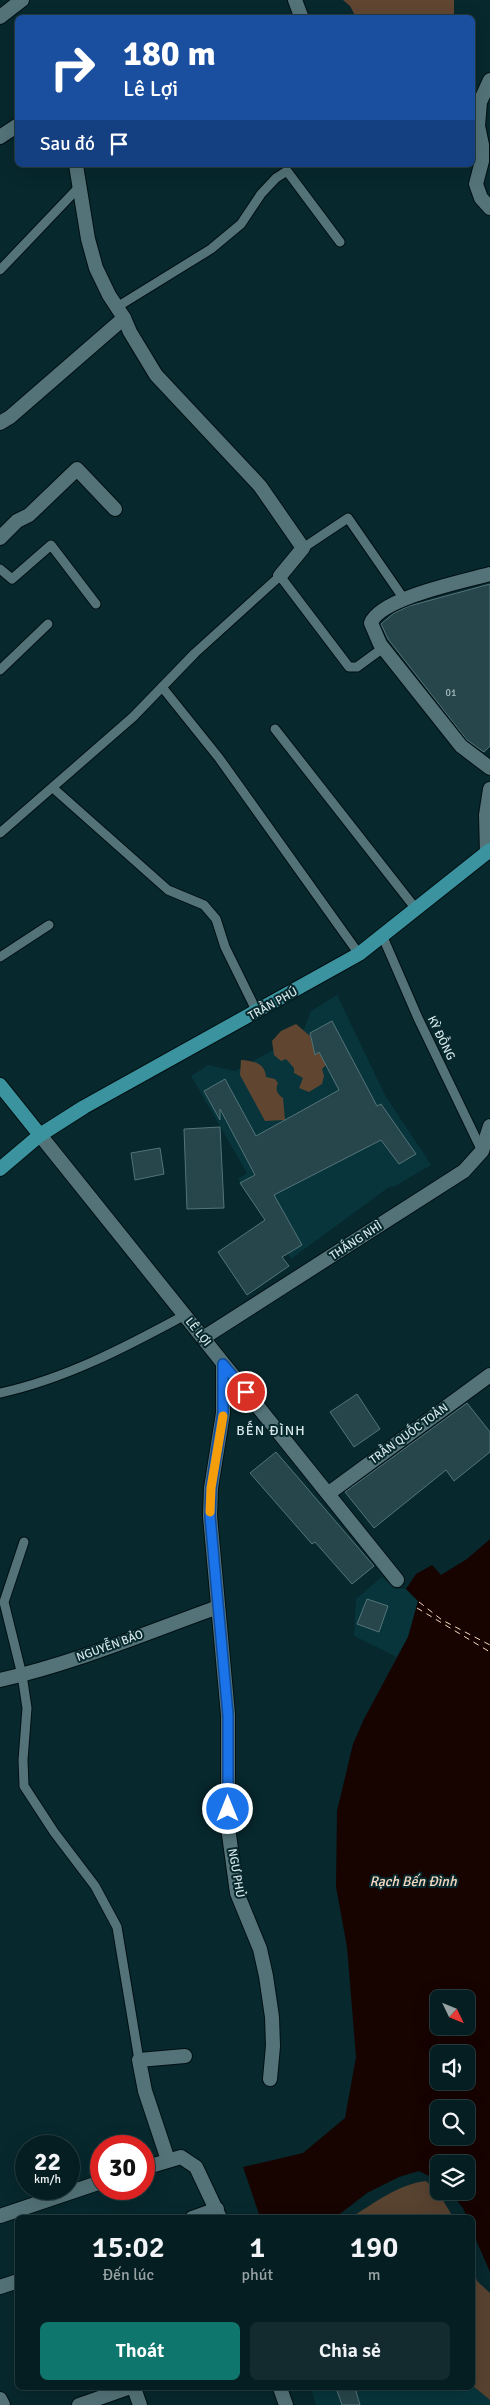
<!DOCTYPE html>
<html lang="vi">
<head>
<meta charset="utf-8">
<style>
	:root { --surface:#051e22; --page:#132b2f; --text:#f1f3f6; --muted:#97a2a5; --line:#263c40; --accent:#0f766e }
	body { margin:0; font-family:Signika,sans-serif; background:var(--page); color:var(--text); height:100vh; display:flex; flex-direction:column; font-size:19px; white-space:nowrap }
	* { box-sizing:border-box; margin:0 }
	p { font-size:16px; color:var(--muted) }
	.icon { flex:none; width:28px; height:28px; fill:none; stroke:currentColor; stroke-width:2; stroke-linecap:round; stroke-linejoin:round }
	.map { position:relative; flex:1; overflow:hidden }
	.panel { position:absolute; left:15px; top:2215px; width:460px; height:175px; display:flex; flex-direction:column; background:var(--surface); border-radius:8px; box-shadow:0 5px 20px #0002,0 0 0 1px var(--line) }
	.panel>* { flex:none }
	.banner { position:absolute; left:15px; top:15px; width:460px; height:152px; border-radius:8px; box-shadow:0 5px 20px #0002,0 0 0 1px var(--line); background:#1a4fa0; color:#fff; overflow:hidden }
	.needle { width:32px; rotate:133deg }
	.controls { position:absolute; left:430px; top:1990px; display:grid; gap:10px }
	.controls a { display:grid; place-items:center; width:45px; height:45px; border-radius:8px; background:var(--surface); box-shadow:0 5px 20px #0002,0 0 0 1px var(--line); font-size:25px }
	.speed { position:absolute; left:15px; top:2135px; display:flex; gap:10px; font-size:25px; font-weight:700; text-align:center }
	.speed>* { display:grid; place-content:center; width:65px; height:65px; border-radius:50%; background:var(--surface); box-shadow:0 5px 20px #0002,0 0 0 1px var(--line); line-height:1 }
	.speed small { font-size:12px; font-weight:400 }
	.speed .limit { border:8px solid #d22; background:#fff; color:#111 }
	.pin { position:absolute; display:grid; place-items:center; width:42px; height:42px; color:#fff; margin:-21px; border:2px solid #fff; border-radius:50%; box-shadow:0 1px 5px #0007 }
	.me { position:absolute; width:55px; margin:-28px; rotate:0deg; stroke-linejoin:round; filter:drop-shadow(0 0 4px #0008) }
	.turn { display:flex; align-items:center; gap:18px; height:105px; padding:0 25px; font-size:22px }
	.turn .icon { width:65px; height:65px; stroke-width:2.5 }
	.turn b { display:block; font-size:35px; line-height:42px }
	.then { display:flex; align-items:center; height:48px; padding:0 25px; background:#0003; gap:10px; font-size:19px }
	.eta { display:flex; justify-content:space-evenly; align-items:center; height:85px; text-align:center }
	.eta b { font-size:30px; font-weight:600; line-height:35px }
	.cta { display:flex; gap:10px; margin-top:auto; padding:10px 25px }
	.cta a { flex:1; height:58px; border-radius:8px; background:var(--accent); color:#fff; font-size:20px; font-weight:600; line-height:58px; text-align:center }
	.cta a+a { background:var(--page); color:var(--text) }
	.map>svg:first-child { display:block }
	.built { fill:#07353b }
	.green { fill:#584230 }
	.forest { fill:#604631 }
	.water { fill:#170400; fill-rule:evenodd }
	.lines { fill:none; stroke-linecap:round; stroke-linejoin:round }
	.ferry { stroke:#f8d9c1; stroke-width:1; stroke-dasharray:6 5; stroke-linecap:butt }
	.building { fill:#27464b; stroke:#537479 }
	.service-casing { stroke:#001013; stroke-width:11 }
	.minor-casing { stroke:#001013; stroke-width:16 }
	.primary-casing { stroke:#001013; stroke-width:16 }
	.service { stroke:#537378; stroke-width:9 }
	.minor { stroke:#537378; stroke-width:14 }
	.primary { stroke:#3a939e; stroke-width:14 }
	.route-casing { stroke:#114b97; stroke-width:12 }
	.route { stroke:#1a73e8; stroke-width:9 }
	.slow { stroke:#f59e0b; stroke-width:9 }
	.labels { text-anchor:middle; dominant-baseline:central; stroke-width:4; stroke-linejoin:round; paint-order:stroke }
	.number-label { font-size:10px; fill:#a9bec1 }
	.street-label { font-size:12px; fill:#d4e6e8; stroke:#07282d }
	.neighbourhood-label { font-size:14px; letter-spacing:1px; fill:#d4e6e8; stroke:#07282d }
	.water-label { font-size:14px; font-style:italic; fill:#f8d9c1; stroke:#07282d }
</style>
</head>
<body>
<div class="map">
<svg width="490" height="2405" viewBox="0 0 490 2405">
	<rect width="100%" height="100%" fill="#07282d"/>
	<g class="built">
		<path d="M337,995l48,100 46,70 -36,21 -6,1 -98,72 -53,-80 9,-6 -56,-97 17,-11 27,6 67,-37 9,-23z"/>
		<path d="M382,1577l13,12h11l12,12 -10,36 -11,20 -43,-21 2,-37z"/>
		<path d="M473,2386l17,14v5h-174l-5,-17z"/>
	</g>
	<g class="green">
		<path d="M426,2181l12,11 15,25h-101c22,-14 47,-33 74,-36z"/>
		<path d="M472,2264l5,17 13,12v107l-17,-14z"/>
	</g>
	<g class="forest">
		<path d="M343,0h111v17h-98l-6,-11z"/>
		<path d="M296,1024l14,12 5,18 4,-2 7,13 -4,4 2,7 -2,8 -13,8 -10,-4 4,-10 -9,-5v-5l-8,-9 -5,2 -7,-6 -2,-14 9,-10z"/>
		<path d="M241,1060c13,1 24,3 25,17l9,2 3,4c-3,7 -1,11 5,15l2,22 -20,1 -25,-46z"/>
	</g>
	<path class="water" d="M490,1539v733l-17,-39 -1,-15 -5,-1 -4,-9 -14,-17h17v-27h-27v17l-20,-10 -20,6 -32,16 -31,24h-76l-17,-50 60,-14 42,-35 11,-61 -9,-110 -11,-60 1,-76 16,-67 11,-25 44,-82 10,-36 -12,-12 10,-15 16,-9 9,10 26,-16zM439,1999h27v27h-27zM439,2054h27v27h-27zM439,2109h27v27h-27z"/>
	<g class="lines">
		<g class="ferry">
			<path d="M419,1602l23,18 48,25"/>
			<path d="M417,1608l73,44"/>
		</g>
	</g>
	<g class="building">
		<path d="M490,584v162l-6,6 -17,-12 -79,-101 -7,-15 13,-11 15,-7z"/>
		<path d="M332,1021l45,85 4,-2 35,50 -17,10 -18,-24 -107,55 28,50 -20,12 7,9 -42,29 -29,-43 47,-32 -25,-37 15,-8 -35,-66v11l-16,-29 21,-12 31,57 29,-16 54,-30 -20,-38 -4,3 -5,-22z"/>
		<path d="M220,1127l4,81 -37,1 -3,-80z"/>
		<path d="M160,1148l4,26 -29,6 -4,-27z"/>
		<path d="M357,1394l23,35 -26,18 -24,-35z"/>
		<path d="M467,1403l23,29v20l-36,29 -8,-11 -72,58 -29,-36z"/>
		<path d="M276,1452l98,114 -22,18 -37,-42 -3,2 -62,-71z"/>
		<path d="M367,1599l21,7 -9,26 -22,-8z"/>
		<path d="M336,2388h19l5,17h-18z"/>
	</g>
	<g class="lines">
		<defs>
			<g id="service">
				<path d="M0,270l80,-84"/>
				<path d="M117,307l94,-58 30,-25 20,-30 15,-16 11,-7 53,71"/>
				<path d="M303,548l45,-30 56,81"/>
				<path d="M0,569l12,10 39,-34 45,59"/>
				<path d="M0,670l48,-46"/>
				<path d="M162,687l57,71 140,196"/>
				<path d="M275,729l141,180"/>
				<path d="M53,788l115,102 36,15 12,14 9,28 32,65"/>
				<path d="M0,833l133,-116 62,-64 85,-77 69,91h8l26,-19"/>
				<path d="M382,935l36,83 64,133"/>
				<path d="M0,957l49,-32"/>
				<path d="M0,1393c65,-14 126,-46 185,-78"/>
				<path d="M24,1542l-20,60 18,73 5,33 -4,52 1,26 30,46 41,54 22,41 22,133"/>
			</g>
			<g id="minor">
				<path d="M295,0l6,16"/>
				<path d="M0,17l22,-17"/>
				<path d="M490,80l-10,22 -2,24 4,19v16l-6,23 5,14 9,10"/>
				<path d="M0,137l18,-12"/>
				<path d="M76,165l12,74 8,29 13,27 15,23 6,14 26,43 104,111 43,62 -23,28"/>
				<path d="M0,423l10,-6 114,-99"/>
				<path d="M0,538l17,-17 12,-6 48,-46 38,40"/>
				<path d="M490,574c-25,7 -110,24 -119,49l9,21 81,102 29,22"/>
				<path d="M487,853l-1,-38 4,-26"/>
				<path d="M40,1135l357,445"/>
				<path d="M203,1338l261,-167 18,-20 8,-25"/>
				<path d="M223,1364v49l-12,75 -1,28 18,199v112l9,66 23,56 6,27 6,41 1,29 -3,33"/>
				<path d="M329,1493l161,-118"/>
				<path d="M0,1680c75,-17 146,-47 218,-73"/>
				<path d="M168,2160l-23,-69 -6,-31 46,-4"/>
				<path d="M144,2168l37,-11 15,10 24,51"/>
				<path d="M0,2216l101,-34"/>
				<path d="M192,2218l25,-9"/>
				<path d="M0,2287l18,-6"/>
				<path d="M134,2388l6,17"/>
				<path d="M280,2388l6,17"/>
				<path d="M0,2399l3,6"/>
				<path d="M79,2405l49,-17"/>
			</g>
			<g id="primary">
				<path d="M0,1085l40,50"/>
				<path d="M0,1169l40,-34 44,-28 275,-153 131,-104"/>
			</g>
		</defs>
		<use href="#service" class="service-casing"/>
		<use href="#minor" class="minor-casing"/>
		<use href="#primary" class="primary-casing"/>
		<use href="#service" class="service"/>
		<use href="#minor" class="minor"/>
		<use href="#primary" class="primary"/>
	</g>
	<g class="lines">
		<defs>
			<path id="route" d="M228,1809v-94l-18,-199 1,-28 12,-75v-49l23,28"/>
		</defs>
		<use href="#route" class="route-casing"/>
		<use href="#route" class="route"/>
		<path class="slow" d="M210,1512l1,-24 12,-72"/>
	</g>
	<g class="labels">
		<g class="number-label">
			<text x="451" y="693">01</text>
		</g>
		<g class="street-label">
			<text transform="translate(273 1004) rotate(-29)">TRẦN PHÚ</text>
			<text transform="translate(441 1038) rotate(64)">KỲ ĐỒNG</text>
			<text transform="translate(356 1241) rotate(-33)">THẮNG NHÌ</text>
			<text transform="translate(198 1332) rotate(51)">LÊ LỢI</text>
			<text transform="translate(409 1434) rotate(-36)">TRẦN QUỐC TOẢN</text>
			<text transform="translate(110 1646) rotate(-20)">NGUYỄN BẢO</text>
			<text transform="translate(236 1873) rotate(80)">NGƯ PHỦ</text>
		</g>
		<g class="neighbourhood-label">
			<text x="271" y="1430">BẾN ĐÌNH</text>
		</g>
		<g class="water-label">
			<text x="413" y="1881">Rạch Bến Đình</text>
		</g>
	</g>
</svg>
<div class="controls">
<a><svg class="needle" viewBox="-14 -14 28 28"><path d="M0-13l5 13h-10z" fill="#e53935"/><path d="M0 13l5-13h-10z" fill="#97a2a5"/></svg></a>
<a><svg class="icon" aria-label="sound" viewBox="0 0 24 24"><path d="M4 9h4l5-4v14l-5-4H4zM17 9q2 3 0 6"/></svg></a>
<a><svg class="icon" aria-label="search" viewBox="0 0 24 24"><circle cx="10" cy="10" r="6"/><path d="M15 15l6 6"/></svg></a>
<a><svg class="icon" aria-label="layers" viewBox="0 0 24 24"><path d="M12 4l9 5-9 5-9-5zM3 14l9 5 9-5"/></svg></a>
</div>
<div class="speed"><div>22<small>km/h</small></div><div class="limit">30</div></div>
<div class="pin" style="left:246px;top:1392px;background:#d93025"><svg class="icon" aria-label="arrive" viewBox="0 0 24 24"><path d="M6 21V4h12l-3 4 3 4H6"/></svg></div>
<svg class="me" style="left:228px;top:1809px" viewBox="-20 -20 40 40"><circle r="17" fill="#1a73e8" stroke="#fff" stroke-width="3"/><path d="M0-11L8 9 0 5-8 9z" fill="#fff"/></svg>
<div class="banner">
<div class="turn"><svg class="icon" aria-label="right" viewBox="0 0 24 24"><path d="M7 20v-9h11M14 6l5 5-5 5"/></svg><div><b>180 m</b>Lê Lợi</div></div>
<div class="then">Sau đó<svg class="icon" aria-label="arrive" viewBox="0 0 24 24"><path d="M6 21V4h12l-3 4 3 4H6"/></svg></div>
</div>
<section class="panel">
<div class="eta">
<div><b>15:02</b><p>Đến lúc</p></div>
<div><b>1</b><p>phút</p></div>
<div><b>190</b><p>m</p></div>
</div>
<div class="cta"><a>Thoát</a><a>Chia sẻ</a></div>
</section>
</div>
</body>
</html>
